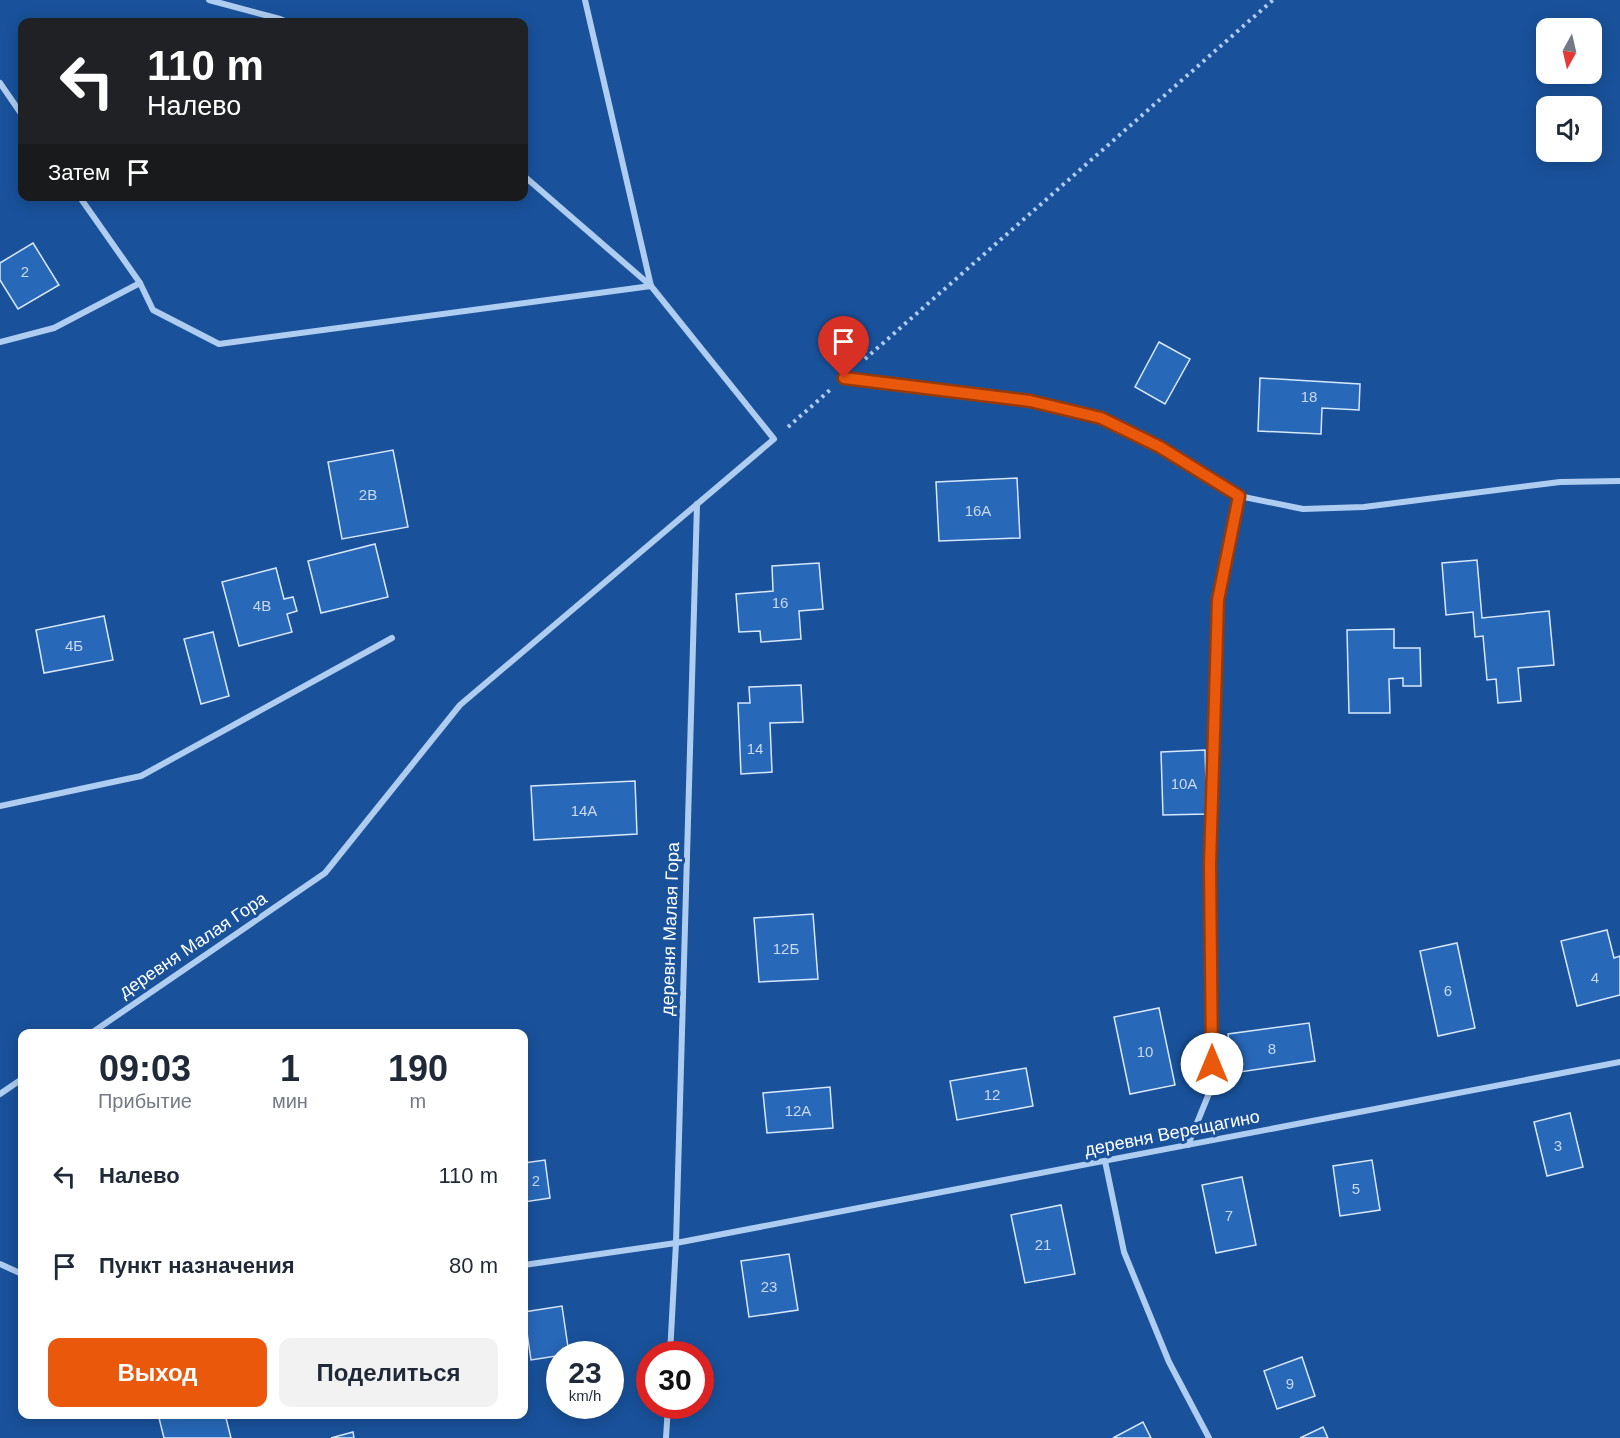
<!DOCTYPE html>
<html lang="ru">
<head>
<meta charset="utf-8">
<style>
	:root { --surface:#fff; --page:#f2f2f3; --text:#1f2937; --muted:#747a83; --accent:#ea580c }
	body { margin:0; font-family:Arial,sans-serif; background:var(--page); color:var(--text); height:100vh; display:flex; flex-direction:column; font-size:22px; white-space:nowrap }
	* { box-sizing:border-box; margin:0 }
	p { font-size:20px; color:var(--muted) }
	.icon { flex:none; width:33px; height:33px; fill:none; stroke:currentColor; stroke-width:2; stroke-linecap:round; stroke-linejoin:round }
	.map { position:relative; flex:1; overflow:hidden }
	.panel { position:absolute; left:18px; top:1029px; width:510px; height:390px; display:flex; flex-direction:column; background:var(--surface); border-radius:12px; box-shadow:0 3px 15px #0003 }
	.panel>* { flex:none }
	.banner { position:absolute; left:18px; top:18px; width:510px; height:183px; border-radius:12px; box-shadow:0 3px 15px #0003; background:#202124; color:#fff; overflow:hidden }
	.needle { width:39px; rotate:188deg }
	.fabs { position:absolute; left:1536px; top:18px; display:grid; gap:12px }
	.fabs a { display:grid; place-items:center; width:66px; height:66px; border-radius:12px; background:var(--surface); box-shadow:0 3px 15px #0003; font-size:30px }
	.speed { position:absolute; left:546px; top:1341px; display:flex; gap:12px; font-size:30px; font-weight:700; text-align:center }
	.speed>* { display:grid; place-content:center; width:78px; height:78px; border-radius:50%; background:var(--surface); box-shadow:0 3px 15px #0003; line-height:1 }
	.speed small { font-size:15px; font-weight:400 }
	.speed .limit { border:9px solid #d22; background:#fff; color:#111 }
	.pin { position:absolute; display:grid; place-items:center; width:51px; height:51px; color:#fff; margin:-62px -26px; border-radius:50% 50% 50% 0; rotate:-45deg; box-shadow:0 0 6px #0007 }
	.pin .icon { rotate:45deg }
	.me { position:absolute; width:66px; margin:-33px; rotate:0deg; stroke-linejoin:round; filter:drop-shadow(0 0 4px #0008) }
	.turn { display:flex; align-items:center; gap:21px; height:126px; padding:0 30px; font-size:27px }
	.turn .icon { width:78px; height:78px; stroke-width:2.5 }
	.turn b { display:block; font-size:42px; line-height:51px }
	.then { display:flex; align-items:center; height:57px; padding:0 30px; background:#0003; gap:12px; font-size:22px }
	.eta { display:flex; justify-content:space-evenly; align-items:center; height:102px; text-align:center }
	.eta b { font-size:36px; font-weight:700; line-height:42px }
	.cta { display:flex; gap:12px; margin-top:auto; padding:12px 30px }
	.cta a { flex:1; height:69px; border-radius:12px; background:var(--accent); color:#fff; font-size:24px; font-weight:700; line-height:69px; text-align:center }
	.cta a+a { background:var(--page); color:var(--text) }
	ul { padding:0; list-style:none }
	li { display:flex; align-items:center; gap:18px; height:90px; padding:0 30px }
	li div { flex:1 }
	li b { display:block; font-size:22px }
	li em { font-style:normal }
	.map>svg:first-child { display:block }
	.building { fill:#2868b9; stroke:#d7e7fc; stroke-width:1.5 }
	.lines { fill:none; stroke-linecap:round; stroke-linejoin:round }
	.path { stroke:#afcdf1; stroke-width:4; stroke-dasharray:3 4.5; stroke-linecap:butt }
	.minor { stroke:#afcdf1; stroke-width:6 }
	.route-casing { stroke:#983908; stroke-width:15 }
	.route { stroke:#ea580c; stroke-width:10 }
	.labels { text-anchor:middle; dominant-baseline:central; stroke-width:6; stroke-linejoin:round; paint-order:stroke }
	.number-label { font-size:15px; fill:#c9d9ee }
	.street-label { font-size:18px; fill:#fff; stroke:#19529b }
</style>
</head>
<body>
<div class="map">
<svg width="1620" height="1438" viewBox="0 0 1620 1438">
	<rect width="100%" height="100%" fill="#19529b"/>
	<g class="building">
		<path d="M33,243l26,42 -41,24 -18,-29v-17z"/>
		<path d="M1159,342l31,17 -25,45 -30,-17z"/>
		<path d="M1260,378l100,6 -1,26 -37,-2 -1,26 -63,-3z"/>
		<path d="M393,450l15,77 -66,12 -14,-77z"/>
		<path d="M1017,478l3,60 -81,3 -3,-59z"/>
		<path d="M375,544l13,53 -67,16 -13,-52z"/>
		<path d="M1477,560l5,58 67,-7 5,54 -36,3 3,33 -23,2 -2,-24 -9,1 -4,-44 -8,1 -2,-25 -27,3 -4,-52z"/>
		<path d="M819,563l4,46 -24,2 2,28 -40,3 -1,-11 -21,1 -3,-38 37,-3 -1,-25z"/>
		<path d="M276,568l8,31 9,-2 4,14 -10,3 5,18 -53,14 -17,-64z"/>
		<path d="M104,616l9,44 -69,13 -8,-43z"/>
		<path d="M1394,629v19h26l1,38h-18v-8l-14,1 1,34h-41l-2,-83z"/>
		<path d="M213,632l16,64 -28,8 -17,-65z"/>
		<path d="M801,685l2,37 -33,1 2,49 -31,2 -3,-71h12l-1,-16z"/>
		<path d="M1205,750l2,64 -44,1 -2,-63z"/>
		<path d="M635,781l2,53 -103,6 -3,-54z"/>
		<path d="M813,914l5,65 -59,3 -5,-64z"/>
		<path d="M1607,930l7,28 6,-2v39l-43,11 -16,-65z"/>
		<path d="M1457,943l18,85 -37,8 -18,-85z"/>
		<path d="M1159,1008l16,77 -45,9 -16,-77z"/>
		<path d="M1309,1023l6,38 -82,12 -5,-39z"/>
		<path d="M1026,1068l7,38 -76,14 -7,-39z"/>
		<path d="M830,1087l3,41 -66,5 -4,-40z"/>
		<path d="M1570,1113l13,54 -36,9 -13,-54z"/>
		<path d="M545,1160l5,38 -26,4v-39z"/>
		<path d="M1372,1160l8,50 -40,6 -7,-50z"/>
		<path d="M1242,1177l14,68 -40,8 -14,-68z"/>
		<path d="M1061,1205l14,69 -50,9 -14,-68z"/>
		<path d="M789,1254l9,56 -49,7 -8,-56z"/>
		<path d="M562,1306l7,48 -38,6 -7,-48z"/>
		<path d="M1302,1357l13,39 -38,13 -13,-38z"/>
		<path d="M158,1414h67l6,24h-67z"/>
		<path d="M1143,1422l8,16h-38z"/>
		<path d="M1323,1427l5,11h-28z"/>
		<path d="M353,1432l1,6h-23z"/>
	</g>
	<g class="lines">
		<g class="path">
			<path d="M865,359l408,-359"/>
			<path d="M788,427l42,-37"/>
		</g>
		<g class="minor">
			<path d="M209,0l71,19 7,3"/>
			<path d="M0,83l22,32"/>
			<path d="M79,196l61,87"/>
			<path d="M0,342l54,-14 86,-45 13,27 66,34 432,-58 -66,-286"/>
			<path d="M844,378l186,23 71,17 59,29 79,49 64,13 61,-2 196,-25 60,-1"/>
			<path d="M0,806l141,-30 251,-138"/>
			<path d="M90,1034l235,-161 135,-168 314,-266 -123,-153 -127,-110"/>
			<path d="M0,1094l22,-15"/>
			<path d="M1188,1145l24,-59 -2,-221 8,-265 21,-104"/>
			<path d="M1105,1161l19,91 45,110 40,76"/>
			<path d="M0,1264l22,10"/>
			<path d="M524,1265l152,-22 944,-181"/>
			<path d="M670,1354l6,-111 21,-739"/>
			<path d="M666,1438l2,-32"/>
		</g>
	</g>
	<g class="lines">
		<defs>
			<path id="route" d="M844,378l186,23 71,17 59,29 79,49 -21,104 -8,265 2,199"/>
		</defs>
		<use href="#route" class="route-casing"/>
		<use href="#route" class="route"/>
	</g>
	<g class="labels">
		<g class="number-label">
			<text x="25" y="271">2</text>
			<text x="1309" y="396">18</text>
			<text x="368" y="494">2В</text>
			<text x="978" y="510">16А</text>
			<text x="780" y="602">16</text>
			<text x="262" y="605">4В</text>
			<text x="74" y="645">4Б</text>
			<text x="755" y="748">14</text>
			<text x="1184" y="783">10А</text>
			<text x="584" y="810">14А</text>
			<text x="786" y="948">12Б</text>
			<text x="1595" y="977">4</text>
			<text x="1448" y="990">6</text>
			<text x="1272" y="1048">8</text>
			<text x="1145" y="1051">10</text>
			<text x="992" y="1094">12</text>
			<text x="798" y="1110">12А</text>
			<text x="1558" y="1145">3</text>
			<text x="536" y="1180">2</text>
			<text x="1356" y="1188">5</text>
			<text x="1229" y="1215">7</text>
			<text x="1043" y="1244">21</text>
			<text x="769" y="1286">23</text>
			<text x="1290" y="1383">9</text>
		</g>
		<g class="street-label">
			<text transform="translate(670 929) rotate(-88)">деревня Малая Гора</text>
			<text transform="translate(193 945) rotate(-34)">деревня Малая Гора</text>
			<text transform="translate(1172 1133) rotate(-11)">деревня Верещагино</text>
		</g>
	</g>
</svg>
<div class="fabs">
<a><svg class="needle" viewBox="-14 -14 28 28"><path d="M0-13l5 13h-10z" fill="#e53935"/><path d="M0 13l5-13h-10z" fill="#747a83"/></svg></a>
<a><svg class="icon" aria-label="sound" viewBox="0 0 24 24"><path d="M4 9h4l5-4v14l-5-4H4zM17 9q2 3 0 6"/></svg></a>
</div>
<div class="speed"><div>23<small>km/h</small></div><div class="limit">30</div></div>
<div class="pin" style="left:844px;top:378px;background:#d93025"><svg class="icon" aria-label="arrive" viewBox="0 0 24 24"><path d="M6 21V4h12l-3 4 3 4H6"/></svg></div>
<svg class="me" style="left:1212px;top:1064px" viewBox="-20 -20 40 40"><circle r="19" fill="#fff"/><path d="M0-13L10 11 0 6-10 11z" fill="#ea580c"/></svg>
<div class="banner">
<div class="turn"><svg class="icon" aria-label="left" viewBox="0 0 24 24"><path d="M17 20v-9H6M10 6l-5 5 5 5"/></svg><div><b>110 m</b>Налево</div></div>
<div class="then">Затем<svg class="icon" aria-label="arrive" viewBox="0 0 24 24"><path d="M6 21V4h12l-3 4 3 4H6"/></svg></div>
</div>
<section class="panel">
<div class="eta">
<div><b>09:03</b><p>Прибытие</p></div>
<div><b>1</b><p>мин</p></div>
<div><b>190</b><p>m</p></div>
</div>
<ul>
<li><svg class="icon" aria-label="left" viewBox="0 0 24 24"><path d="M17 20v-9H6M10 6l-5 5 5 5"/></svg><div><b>Налево</b></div><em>110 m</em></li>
<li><svg class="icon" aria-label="arrive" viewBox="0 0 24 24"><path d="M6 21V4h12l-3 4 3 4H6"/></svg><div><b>Пункт назначения</b></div><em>80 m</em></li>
</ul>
<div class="cta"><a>Выход</a><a>Поделиться</a></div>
</section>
</div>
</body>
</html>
